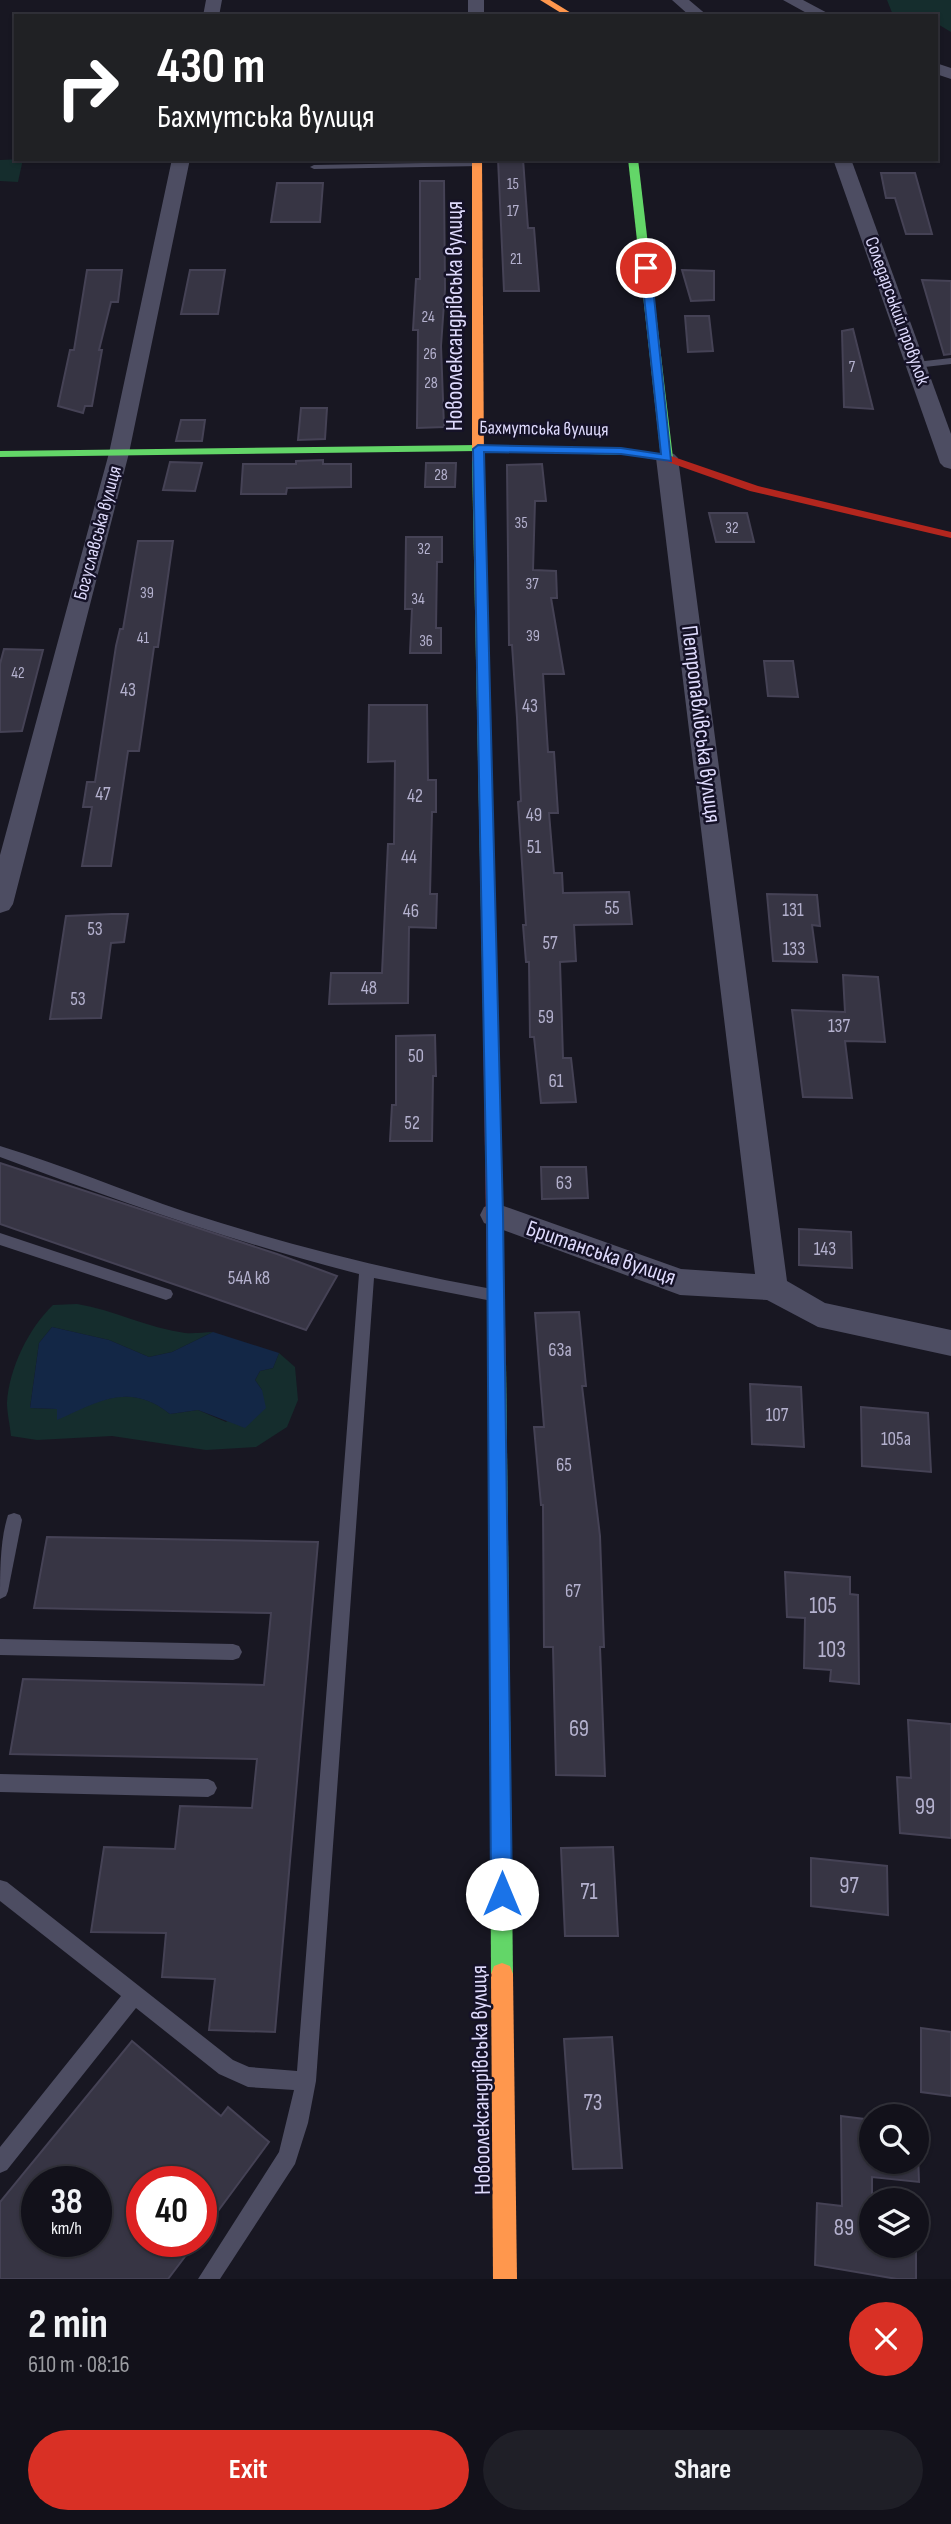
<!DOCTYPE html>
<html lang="en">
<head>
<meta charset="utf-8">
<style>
	:root { --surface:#12111a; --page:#1f1f27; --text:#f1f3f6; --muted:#9c9da2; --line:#313139; --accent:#d93025 }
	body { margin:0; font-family:"Sofia Sans Condensed",sans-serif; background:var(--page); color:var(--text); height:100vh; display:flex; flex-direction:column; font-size:26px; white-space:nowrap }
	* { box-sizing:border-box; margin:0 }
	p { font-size:23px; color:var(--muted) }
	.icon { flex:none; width:38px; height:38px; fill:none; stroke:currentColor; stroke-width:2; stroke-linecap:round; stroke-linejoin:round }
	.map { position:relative; height:2279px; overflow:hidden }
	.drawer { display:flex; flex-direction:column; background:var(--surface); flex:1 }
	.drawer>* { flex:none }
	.banner { position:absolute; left:14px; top:14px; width:924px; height:147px; border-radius:0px; box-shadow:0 2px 5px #0004,0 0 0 2px var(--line); background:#202124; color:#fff; overflow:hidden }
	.buttons { position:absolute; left:859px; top:2104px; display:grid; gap:14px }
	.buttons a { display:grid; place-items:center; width:70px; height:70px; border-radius:50%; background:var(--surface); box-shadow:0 2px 5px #0004,0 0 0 2px var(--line); font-size:35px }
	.speed { position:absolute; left:21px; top:2166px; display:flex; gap:14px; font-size:35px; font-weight:700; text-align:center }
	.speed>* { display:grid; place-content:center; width:91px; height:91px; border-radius:50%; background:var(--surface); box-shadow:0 2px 5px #0004,0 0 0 2px var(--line); line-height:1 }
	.speed small { font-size:18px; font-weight:400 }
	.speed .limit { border:10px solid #d22; background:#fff; color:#111 }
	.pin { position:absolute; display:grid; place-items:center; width:60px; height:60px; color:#fff; margin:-30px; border:4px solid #fff; border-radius:50%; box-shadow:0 2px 7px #0007 }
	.me { position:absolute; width:77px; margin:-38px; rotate:0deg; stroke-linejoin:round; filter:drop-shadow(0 0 5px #0008) }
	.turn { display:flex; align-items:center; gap:24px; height:147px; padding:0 28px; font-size:32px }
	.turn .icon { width:91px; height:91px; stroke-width:2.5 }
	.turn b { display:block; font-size:49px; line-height:60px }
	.round { display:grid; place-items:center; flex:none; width:74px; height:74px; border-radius:37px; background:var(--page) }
	.overview { display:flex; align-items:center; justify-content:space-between; height:119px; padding:0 28px }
	h1 { font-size:42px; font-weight:700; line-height:52px }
	.action { display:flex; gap:14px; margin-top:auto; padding:14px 28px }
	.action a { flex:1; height:80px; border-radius:42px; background:var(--accent); color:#fff; font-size:28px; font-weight:700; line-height:80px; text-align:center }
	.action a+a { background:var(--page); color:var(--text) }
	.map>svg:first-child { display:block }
	.green { fill:#152d2d }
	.water { fill:#132746 }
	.building { fill:#373544; stroke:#454255; stroke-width:2; fill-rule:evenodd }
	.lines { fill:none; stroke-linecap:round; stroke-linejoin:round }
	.lane { fill:#4d4d62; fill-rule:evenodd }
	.street { fill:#4d4d62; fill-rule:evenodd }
	.fast { fill:#63d668; fill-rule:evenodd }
	.slow { fill:#ff974d; fill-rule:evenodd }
	.jam { fill:#b3261e; fill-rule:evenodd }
	.route { fill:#1a73e8; stroke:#114b97; stroke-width:2 }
	.labels { text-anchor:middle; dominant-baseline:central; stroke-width:5; stroke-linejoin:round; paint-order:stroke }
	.far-number-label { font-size:16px; fill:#b4b1ce }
	.far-street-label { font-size:19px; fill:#dedafc; stroke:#151227 }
	.number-label { font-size:19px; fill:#b4b1ce }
	.street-label { font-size:23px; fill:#dedafc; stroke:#151227 }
	.near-number-label { font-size:23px; fill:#b4b1ce }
</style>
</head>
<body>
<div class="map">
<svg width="951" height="2279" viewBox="0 0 951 2279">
	<rect width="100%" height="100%" fill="#181722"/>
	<g class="green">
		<path d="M887,0h64v32l-15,-9v-7l-17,-3 -26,2z"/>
		<path d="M23,159l-5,23 -18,-1v-21z"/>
		<path d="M77,1304c37,6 71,24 108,29 9,1 19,-1 28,-1l-41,20 -23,5 -40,-17 -57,-13 -13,16 -9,65 28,1 -1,10c41,-17 72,-38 113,-5l28,-4 28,12 36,-32 -7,-10 5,-9 13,-3 6,-15 16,14 3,33 -11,27 -31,20 -50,3 -94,-14 -75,4 -26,-4c-1,-11 -4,-23 -4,-33 2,-35 22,-75 46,-98z"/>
	</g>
	<path class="water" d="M52,1327l57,13 40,17 23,-5 41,-20 66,21 -6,15 -13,3 -5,9 7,10 4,18 -21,20 -47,-18 -28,4c-41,-33 -72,-12 -113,6v-11l-27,-1 9,-65z"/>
	<g class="building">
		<path d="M498,159h25l5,69h6l5,63h-35z"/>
		<path d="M881,173h34l17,61h-26l-11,-36h-9z"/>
		<path d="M420,181h24l1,108 -4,57 3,81 -27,1 1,-98h-5l3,-51h4z"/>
		<path d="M277,183h46l-3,39h-49z"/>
		<path d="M87,270h35l-4,32h-7l-12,48h3l-10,56h-7l-2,7 -25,-7 12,-56h4z"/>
		<path d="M190,270h35l-7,44h-37z"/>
		<path d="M682,270l32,1v29l-23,1z"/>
		<path d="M922,280l29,1v73l-7,1z"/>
		<path d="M685,316h24l4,35 -25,1z"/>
		<path d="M853,329l20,80 -29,-2 -2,-76z"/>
		<path d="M301,408h26l-2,31 -27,1z"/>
		<path d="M181,420h24l-3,21h-26z"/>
		<path d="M323,460v4h28v23l-64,1 -1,6h-45l2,-30h53v-3z"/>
		<path d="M170,462l32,1 -7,28 -32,-1z"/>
		<path d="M426,463h30l-1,24h-30z"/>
		<path d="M542,464l4,37h-11l-2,69 23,1 1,27h-6l13,76h-21l5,78h6l4,61h-9l5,60h8l1,20 66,-1 3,32 -58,1 2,36 -16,1 3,96h8l5,44 -35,1 -7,-66h-4l-1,-75h-3l-3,-37h3l-8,-123 3,-1 -4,-83 -5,-73h-3l-2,-180z"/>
		<path d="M709,513h38l7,29h-38z"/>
		<path d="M406,537h36v25h-5l-1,66h5v25h-31l2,-44h-7z"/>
		<path d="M138,541h35l-15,106h-4l-15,104h-11l-17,115h-29l10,-59h-9l4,-25h8l21,-136 4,-17h3z"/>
		<path d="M4,649l39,1 -21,81 -22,1v-68z"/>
		<path d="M764,661h29l5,36 -30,-1z"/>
		<path d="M369,705h58l1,75h8v32h-4l-2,82h7l-1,34 -27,-1 -1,76 -79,1 2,-31h51l6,-129h6l1,-83 -27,1z"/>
		<path d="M767,894l50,1 3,31 -8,-1 5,37 -44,-1z"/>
		<path d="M112,914h16l-4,28 -13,1 -10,75 -51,1 16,-103z"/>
		<path d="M843,975l35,2 7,65 -40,-1 7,57 -49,-1 -11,-87 53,2z"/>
		<path d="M435,1035l1,41h-3l-1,65h-42l2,-36h4v-69z"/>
		<path d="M0,1163l277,91 60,22 -31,54 -306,-106z"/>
		<path d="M541,1167h45l2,31 -46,1z"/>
		<path d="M799,1229l52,3 1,36 -53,-3z"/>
		<path d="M579,1312l7,74h-4l18,150 4,111h-4l5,129 -49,-1 -3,-128h-9l-1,-142h-2l-7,-78h10l-9,-114z"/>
		<path d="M750,1384l51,3 3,60 -52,-3z"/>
		<path d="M861,1407l67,6 3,59 -69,-6z"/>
		<path d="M47,1537l271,5 -43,490 -66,-2 6,-51 -53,-2 4,-44 -75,-1 13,-85 71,2 5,-43 72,2 5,-49 -247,-5 13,-75 241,6 7,-72 -237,-5z"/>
		<path d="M785,1572l65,5v17l8,1 1,89 -29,-3 1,-11 -27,-2 1,-50 -18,-1z"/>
		<path d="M908,1720l43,4v114l-51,-5 -3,-56 14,1z"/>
		<path d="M613,1847l5,89h-53l-4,-88z"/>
		<path d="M811,1858l76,8 1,49 -77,-9z"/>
		<path d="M921,2028l30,4v64l-30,-4z"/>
		<path d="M612,2037l10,131 -49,1 -9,-130z"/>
		<path d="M132,2041l89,75 7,-9 41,35 -68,92v-52h-59v60h54l-28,37h-168v-77zM37,2182h59v60h-59z"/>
		<path d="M841,2116l31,4v41h45v-36l2,57 -47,-5v68h44v34h-19l-82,-14 2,-62 25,3z"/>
	</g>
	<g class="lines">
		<g class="lane">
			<path d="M477,162l4,2 -1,2 -166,3 -4,-2 4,-2z"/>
			<path d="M951,358v6l-35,4 -5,-3 5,-3z"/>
			<path d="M0,1146c63,19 124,45 186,66 101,33 202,58 306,77l5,2 2,4 -2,4 -5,2 -118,-23 -58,803 -8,42 -13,41 -75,115h-22l81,-127 15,-62 -46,-3 -29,-13 -83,-66 -129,162 -7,3v-26l121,-151 -121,-95v-21l7,2 226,178 16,7 48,4 62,-797c-122,-31 -241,-73 -359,-117z"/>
			<path d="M0,1233l171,57 2,4 -2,4 -5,2 -166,-55z"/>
			<path d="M14,1513l6,2 2,5 -14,71 -2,5 -6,3c0,-28 0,-59 8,-84z"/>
			<path d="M0,1639l233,5 6,2 3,6 -3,6 -6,2 -233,-5z"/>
			<path d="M0,1774l208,5 6,3 3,6 -3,6 -6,3 -208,-5z"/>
		</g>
		<g class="street">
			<path d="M206,0h16l-3,16h-16z"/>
			<rect x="468" y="0" width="16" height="16"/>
			<path d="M672,0h17l19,16h-18z"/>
			<path d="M783,0h20l30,16h-21z"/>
			<path d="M936,63l15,5v11l-15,-5z"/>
			<path d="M172,159h18l-61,294 -116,451 -4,6 -9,3v-58l109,-402z"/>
			<path d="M833,159h18l100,275v35l-7,-2 -4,-4z"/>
			<path d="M667,452l7,2 4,4 109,823 38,22 126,27v26l-133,-29 -51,-27 -87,-5 -196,-72 -4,-8 4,-8 11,-4 186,66 74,5 -99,-816 4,-4z"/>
		</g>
		<g class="fast">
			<path d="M628,159h10l35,299 -6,3 -6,-3z"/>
			<path d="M478,445l147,4 6,3 -6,3 -147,-4 -478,6v-6z"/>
			<path d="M478,458l6,3 13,550 -7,5 -7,-5 -11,-550z"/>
			<path d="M497,1356l6,2 3,5 7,611 -3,8 -8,3 -8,-3 -3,-8 -3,-611 3,-5z"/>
		</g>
		<g class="slow">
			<path d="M540,0h10l26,16h-10z"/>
			<path d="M472,159h10l2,302 -6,3 -6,-3z"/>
			<path d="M502,1963l8,3 3,8 4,305h-24l-2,-305 3,-8z"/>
		</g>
		<g class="jam">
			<path d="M625,449l46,7 87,30 193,46v6l-201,-47 -85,-30 -44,-7 -2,-2z"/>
			<path d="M490,1006l7,5 9,352 -3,5 -6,2 -6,-2 -3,-5 -5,-352z"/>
		</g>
	</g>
	<path class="route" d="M646,265l5,3 20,193 -50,-7 -137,-2 19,763 9,679 -3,7 -7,3 -8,-3 -3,-7 -4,-679 -14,-766 5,-4 143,3 40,6 -20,-186z"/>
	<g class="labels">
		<g class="far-number-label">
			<text x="513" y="184">15</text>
			<text x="513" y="211">17</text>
			<text x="516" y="259">21</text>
			<text x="428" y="317">24</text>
			<text x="430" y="354">26</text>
			<text x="852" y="367">7</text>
			<text x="431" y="383">28</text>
			<text x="441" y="475">28</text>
			<text x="521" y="523">35</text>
			<text x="732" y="528">32</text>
			<text x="424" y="549">32</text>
			<text x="532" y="584">37</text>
			<text x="147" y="593">39</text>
			<text x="418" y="599">34</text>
			<text x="533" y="636">39</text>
			<text x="143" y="638">41</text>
			<text x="426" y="641">36</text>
			<text x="18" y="673">42</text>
		</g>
		<g class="far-street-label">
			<text transform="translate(897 311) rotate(70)">Соледарський провулок</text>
			<text transform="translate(544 429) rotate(1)">Бахмутська вулиця</text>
			<text transform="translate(98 533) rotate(-75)">Богуславська вулиця</text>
		</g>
		<g class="number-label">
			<text x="128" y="690">43</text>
			<text x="530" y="706">43</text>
			<text x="103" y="794">47</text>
			<text x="415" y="796">42</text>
			<text x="534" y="815">49</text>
			<text x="534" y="847">51</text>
			<text x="409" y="857">44</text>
			<text x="612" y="908">55</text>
			<text x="793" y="910">131</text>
			<text x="411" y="911">46</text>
			<text x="95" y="929">53</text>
			<text x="550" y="943">57</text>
			<text x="794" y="949">133</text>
			<text x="369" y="988">48</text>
			<text x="78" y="999">53</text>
			<text x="546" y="1017">59</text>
			<text x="839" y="1026">137</text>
			<text x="416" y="1056">50</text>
			<text x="556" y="1081">61</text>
			<text x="412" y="1123">52</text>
			<text x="564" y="1183">63</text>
			<text x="825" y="1249">143</text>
			<text x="249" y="1278">54А к8</text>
			<text x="560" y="1350">63а</text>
			<text x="777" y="1415">107</text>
			<text x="896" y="1439">105а</text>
			<text x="564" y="1465">65</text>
			<text x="573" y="1591">67</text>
		</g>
		<g class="street-label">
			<text transform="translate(455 316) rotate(-90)">Новоолександрівська вулиця</text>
			<text transform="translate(701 724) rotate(83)">Петропавлівська вулиця</text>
			<text transform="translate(601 1253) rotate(19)">Британська вулиця</text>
			<text transform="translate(481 2080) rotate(-91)">Новоолександрівська вулиця</text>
		</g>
		<g class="near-number-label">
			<text x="823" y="1606">105</text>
			<text x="832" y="1650">103</text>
			<text x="579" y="1729">69</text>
			<text x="925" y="1807">99</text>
			<text x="849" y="1886">97</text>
			<text x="589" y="1892">71</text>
			<text x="593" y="2103">73</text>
			<text x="844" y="2228">89</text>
		</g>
	</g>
</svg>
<div class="buttons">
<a><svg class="icon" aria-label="search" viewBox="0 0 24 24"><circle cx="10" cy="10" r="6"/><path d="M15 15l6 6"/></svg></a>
<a><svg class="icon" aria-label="layers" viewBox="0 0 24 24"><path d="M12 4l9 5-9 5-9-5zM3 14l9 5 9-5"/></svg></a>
</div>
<div class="speed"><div>38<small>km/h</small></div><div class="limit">40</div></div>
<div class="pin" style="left:646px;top:268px;background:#d93025"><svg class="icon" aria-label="arrive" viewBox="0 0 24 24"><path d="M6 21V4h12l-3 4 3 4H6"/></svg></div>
<svg class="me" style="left:502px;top:1894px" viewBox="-20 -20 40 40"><circle r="19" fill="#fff"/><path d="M0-13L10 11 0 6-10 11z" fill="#1a73e8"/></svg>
<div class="banner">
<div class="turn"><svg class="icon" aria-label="right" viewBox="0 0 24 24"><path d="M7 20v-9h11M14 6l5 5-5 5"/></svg><div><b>430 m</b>Бахмутська вулиця</div></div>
</div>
</div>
<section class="drawer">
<div class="overview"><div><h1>2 min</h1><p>610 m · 08:16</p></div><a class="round" style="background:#d93025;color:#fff"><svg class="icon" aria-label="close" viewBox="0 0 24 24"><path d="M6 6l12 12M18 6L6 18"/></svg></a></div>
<div class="action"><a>Exit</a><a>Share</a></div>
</section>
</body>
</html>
